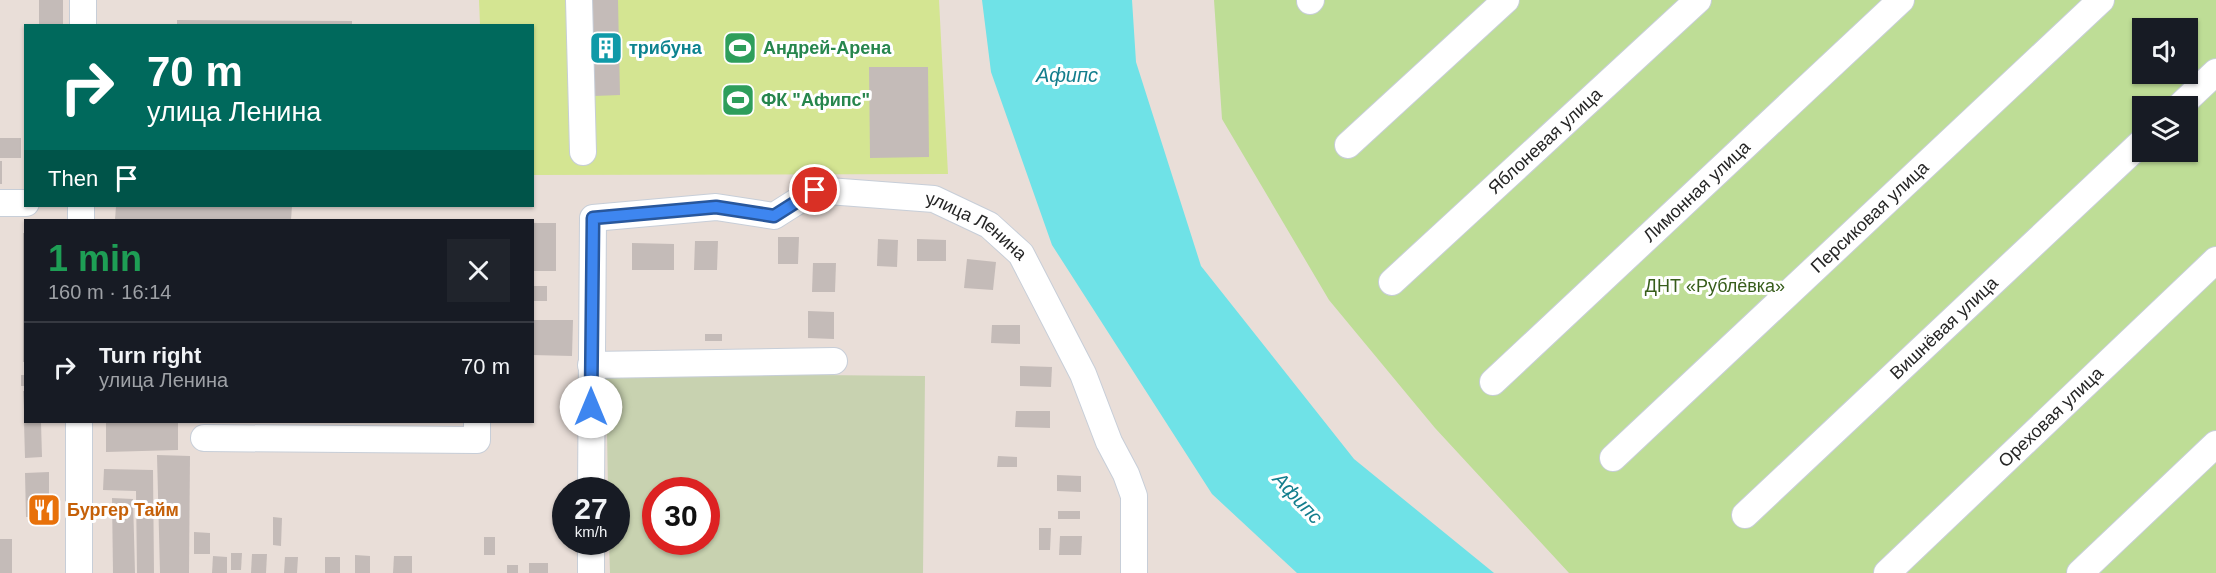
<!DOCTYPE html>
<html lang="en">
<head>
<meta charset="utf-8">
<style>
	:root { --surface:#171b24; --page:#20242c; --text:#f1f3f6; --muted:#9ea1a6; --line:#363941 }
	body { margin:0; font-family:Arial,sans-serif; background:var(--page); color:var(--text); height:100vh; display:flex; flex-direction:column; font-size:22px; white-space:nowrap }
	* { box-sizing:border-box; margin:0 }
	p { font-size:20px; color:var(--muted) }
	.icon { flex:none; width:33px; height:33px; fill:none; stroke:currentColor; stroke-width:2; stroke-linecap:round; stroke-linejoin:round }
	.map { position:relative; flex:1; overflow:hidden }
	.panel { position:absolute; left:24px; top:219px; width:510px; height:204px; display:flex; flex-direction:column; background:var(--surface); border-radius:0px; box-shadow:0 2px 4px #0004 }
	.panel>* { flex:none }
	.hud { position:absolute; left:24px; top:24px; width:510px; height:183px; border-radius:0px; box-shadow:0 2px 4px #0004; background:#00695c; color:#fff; overflow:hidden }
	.tools { position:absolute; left:2132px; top:18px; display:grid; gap:12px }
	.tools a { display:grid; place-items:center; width:66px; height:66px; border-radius:0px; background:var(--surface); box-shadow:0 2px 4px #0004; font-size:30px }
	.speed { position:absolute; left:552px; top:477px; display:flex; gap:12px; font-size:30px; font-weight:700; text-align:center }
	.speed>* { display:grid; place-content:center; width:78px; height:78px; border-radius:50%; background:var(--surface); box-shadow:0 2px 4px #0004; line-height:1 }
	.speed small { font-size:15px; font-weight:400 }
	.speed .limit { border:9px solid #d22; background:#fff; color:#111 }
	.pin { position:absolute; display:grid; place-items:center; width:51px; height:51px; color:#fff; margin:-26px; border:3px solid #fff; border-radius:50%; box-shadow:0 2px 6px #0007 }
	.me { position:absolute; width:66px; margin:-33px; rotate:0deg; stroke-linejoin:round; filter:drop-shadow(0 0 4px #0008) }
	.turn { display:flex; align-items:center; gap:21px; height:126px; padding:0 24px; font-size:27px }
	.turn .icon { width:78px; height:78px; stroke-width:2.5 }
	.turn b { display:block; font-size:42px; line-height:51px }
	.then { display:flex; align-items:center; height:57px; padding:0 24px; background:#0003; gap:12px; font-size:22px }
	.round { display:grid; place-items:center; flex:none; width:63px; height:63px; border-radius:0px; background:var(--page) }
	.summary { display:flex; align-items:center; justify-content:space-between; height:102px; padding:0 24px }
	h1 { font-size:36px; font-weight:700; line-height:45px; color:#1e9e55 }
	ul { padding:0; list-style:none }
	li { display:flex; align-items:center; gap:18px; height:90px; padding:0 24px; border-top:2px solid var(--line) }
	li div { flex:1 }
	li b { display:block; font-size:22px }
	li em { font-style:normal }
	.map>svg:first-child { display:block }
	.green { fill:#bedd96; fill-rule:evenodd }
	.cemetery { fill:#c8d2b0; fill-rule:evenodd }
	.pitch { fill:#d4e592 }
	.water { fill:#6fe2e7 }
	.building { fill:#c4bbb8 }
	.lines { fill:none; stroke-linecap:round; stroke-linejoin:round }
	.minor-casing { stroke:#c7ced8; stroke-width:28 }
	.minor { stroke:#fff; stroke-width:26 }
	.route-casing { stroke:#28579c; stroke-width:15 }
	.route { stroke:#3e86f0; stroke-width:10 }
	.labels { text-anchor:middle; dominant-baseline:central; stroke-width:6; stroke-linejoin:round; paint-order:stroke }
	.culture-label { font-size:18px; font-weight:bold; fill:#0d838f; stroke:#fff; text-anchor:start }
	.leisure-label { font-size:18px; font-weight:bold; fill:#27864d; stroke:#fff; text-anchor:start }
	.street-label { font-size:18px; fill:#262626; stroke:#fff }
	.park-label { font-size:18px; fill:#385e1c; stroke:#fff }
	.food-label { font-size:18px; font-weight:bold; fill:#c56008; stroke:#fff; text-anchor:start }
	.water-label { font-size:20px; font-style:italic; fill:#137e8d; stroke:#fff }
</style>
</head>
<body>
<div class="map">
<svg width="2216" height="573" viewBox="0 0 2216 573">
	<rect width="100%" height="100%" fill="#e9ded8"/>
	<path class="green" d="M1214,0h1002v573h-647l-134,-145 -106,-128 -107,-181zM2142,28h45v46h-45zM2142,106h45v46h-45z"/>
	<path class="cemetery" d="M606,373l319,3 -2,197h-313l-1,-31h7v-52h-8zM656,490h50v52h-50z"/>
	<path class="pitch" d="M479,0h460l9,174 -415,1 -1,-149 -52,-1z"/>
	<path class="water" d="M982,0h150l4,62 65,204 153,193 140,114h-197l-85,-79 -160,-249 -61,-173z"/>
	<g class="building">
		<rect x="39" y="0" width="24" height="26"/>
		<path d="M591,0h27l2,95 -26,1z"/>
		<path d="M177,20l175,1v5h-175z"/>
		<path d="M869,67h59l1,90 -59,1z"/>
		<rect x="0" y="138" width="21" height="20"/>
		<rect x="0" y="161" width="2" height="23"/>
		<path d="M116,206h176l-1,14h-176z"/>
		<rect x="532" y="223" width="24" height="48"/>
		<rect x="23" y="233" width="3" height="129"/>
		<path d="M778,237h21l-1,27h-20z"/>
		<path d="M878,239l20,1 -1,27 -20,-1z"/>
		<path d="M917,239l29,1v21h-29z"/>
		<path d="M695,241h23l-1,29h-23z"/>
		<path d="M632,243l42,1v26h-42z"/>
		<path d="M967,259l29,3 -3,28 -29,-2z"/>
		<path d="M813,263h23l-1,29h-23z"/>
		<rect x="532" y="286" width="15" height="15"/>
		<path d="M808,311l26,1v27l-26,-1z"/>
		<path d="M532,320h41l-1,36 -40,-1z"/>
		<path d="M992,325h28v19l-29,-1z"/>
		<rect x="705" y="334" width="17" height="7"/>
		<path d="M1020,366l32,1 -1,20 -31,-1z"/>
		<rect x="21" y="375" width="5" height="11"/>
		<path d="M23,391h3v19h-2z"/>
		<path d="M1016,411h34v17l-35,-1z"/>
		<path d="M24,422h17l1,35 -17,1z"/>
		<path d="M106,422h72v28l-72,2z"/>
		<path d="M157,455l33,1 -1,117h-29z"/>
		<path d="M998,456l19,1v10h-20z"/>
		<path d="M104,469l49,1 1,103h-17l-1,-82 -33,-1z"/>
		<path d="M49,472v45h-23l-1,-44z"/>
		<path d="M1057,475l24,1v16l-24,-1z"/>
		<path d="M112,498l21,1 2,74h-22z"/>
		<rect x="1058" y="511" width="22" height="8"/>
		<path d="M273,517l9,1 -1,28 -8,-1z"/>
		<path d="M1039,528h12l-1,22h-11z"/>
		<path d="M194,532l16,1v21h-16z"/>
		<path d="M1060,536h22l-1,19h-22z"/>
		<rect x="484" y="537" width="11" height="18"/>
		<rect x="0" y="539" width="12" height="34"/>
		<path d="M231,553h11l-1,17h-10z"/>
		<path d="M252,554h15l-1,19h-15z"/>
		<path d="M355,555l15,1v17h-15z"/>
		<path d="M213,556l14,1v16h-15z"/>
		<path d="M394,556h18v17h-19z"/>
		<path d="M285,557h13l-1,16h-13z"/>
		<rect x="325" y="557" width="15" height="16"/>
		<rect x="529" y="563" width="19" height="10"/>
		<rect x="507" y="565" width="11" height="8"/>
	</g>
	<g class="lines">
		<defs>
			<g id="minor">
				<path d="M579,0l4,152"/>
				<path d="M1310,1l1,-1"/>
				<path d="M83,26v-26"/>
				<path d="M2180,106l36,-34"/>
				<path d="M1348,145l158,-145"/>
				<path d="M0,203h26"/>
				<path d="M81,220v-14"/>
				<path id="s1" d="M1392,282l306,-282"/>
				<path d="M591,365l243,-4"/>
				<path id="s2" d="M1493,382l408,-382"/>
				<path d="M204,438l273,2v-18"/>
				<path id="s3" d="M1613,458l488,-458"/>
				<path id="s4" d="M591,490l2,-272 123,-11 58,9 41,-26 119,9 55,26 32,29 62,120 26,68 17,32 8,22v77"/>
				<path id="s5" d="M1745,515l397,-373"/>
				<path d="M591,542v31"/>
				<path d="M79,573v-151"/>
				<path id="s6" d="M1887,573l329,-313"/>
				<path d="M2080,573l136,-129"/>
			</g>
		</defs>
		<use href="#minor" class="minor-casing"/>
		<use href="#minor" class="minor"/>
	</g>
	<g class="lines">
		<defs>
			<path id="route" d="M591,407l2,-189 123,-11 58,9 41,-26"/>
		</defs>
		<use href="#route" class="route-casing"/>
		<use href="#route" class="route"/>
	</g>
	<defs>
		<symbol id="building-square" viewBox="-11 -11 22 22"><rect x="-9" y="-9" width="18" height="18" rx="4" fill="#0f9aa8" stroke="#fff"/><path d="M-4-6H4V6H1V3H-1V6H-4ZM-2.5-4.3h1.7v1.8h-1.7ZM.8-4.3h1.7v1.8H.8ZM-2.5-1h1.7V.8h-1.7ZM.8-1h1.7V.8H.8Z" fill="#fff"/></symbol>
		<symbol id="stadium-square" viewBox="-11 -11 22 22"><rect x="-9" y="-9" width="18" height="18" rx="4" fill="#2e9e5b" stroke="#fff"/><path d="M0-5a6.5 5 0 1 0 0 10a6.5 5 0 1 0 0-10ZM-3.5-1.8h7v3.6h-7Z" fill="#fff"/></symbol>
		<symbol id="restaurant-square" viewBox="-11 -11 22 22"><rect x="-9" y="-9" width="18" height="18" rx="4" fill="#e8710a" stroke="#fff"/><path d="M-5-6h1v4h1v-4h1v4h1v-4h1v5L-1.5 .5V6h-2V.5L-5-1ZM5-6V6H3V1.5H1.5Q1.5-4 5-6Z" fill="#fff"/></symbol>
	</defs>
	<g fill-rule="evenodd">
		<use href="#building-square" x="587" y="29" width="38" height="38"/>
		<use href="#stadium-square" x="721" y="29" width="38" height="38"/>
		<use href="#stadium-square" x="719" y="81" width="38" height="38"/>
		<use href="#restaurant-square" x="25" y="491" width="38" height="38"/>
	</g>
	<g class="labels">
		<g class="culture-label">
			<text x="629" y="48">трибуна</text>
		</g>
		<g class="leisure-label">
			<text x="763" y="48">Андрей-Арена</text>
			<text x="761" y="100">ФК "Афипс"</text>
		</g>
		<g class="street-label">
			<text stroke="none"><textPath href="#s1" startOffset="208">Яблоневая улица</textPath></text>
			<text stroke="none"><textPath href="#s2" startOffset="279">Лимонная улица</textPath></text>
			<text stroke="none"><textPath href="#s3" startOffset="352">Персиковая улица</textPath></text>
			<text stroke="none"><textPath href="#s4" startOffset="672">улица Ленина</textPath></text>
			<text stroke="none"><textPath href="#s5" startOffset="273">Вишнёвая улица</textPath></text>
			<text stroke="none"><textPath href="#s6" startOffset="226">Ореховая улица</textPath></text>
		</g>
		<g class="park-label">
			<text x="1715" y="286">ДНТ «Рублёвка»</text>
		</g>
		<g class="food-label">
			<text x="67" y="510">Бургер Тайм</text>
		</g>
		<g class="water-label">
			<text x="1067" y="75">Афипс</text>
			<text transform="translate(1298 498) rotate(47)">Афипс</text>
		</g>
	</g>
</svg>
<div class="tools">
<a><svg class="icon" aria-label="sound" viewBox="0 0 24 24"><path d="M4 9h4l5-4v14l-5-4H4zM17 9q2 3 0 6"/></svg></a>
<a><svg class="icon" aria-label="layers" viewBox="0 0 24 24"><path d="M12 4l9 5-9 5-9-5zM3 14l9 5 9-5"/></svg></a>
</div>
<div class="speed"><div>27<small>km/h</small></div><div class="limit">30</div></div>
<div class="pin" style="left:815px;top:190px;background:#d93025"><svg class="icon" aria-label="arrive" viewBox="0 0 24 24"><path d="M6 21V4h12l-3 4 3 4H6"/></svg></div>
<svg class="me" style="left:591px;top:407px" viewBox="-20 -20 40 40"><circle r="19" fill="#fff"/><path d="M0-13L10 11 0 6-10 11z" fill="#3e86f0"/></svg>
<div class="hud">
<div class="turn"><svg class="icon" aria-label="right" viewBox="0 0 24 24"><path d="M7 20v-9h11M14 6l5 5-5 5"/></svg><div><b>70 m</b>улица Ленина</div></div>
<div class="then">Then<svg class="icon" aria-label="arrive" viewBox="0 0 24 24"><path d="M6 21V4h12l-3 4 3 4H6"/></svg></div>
</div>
<section class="panel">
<div class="summary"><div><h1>1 min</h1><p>160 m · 16:14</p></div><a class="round"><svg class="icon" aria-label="close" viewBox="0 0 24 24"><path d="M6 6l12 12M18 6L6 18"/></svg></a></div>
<ul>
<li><svg class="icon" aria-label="right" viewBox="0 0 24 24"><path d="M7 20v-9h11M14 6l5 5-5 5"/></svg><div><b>Turn right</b><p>улица Ленина</p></div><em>70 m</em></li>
</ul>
</section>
</div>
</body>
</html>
